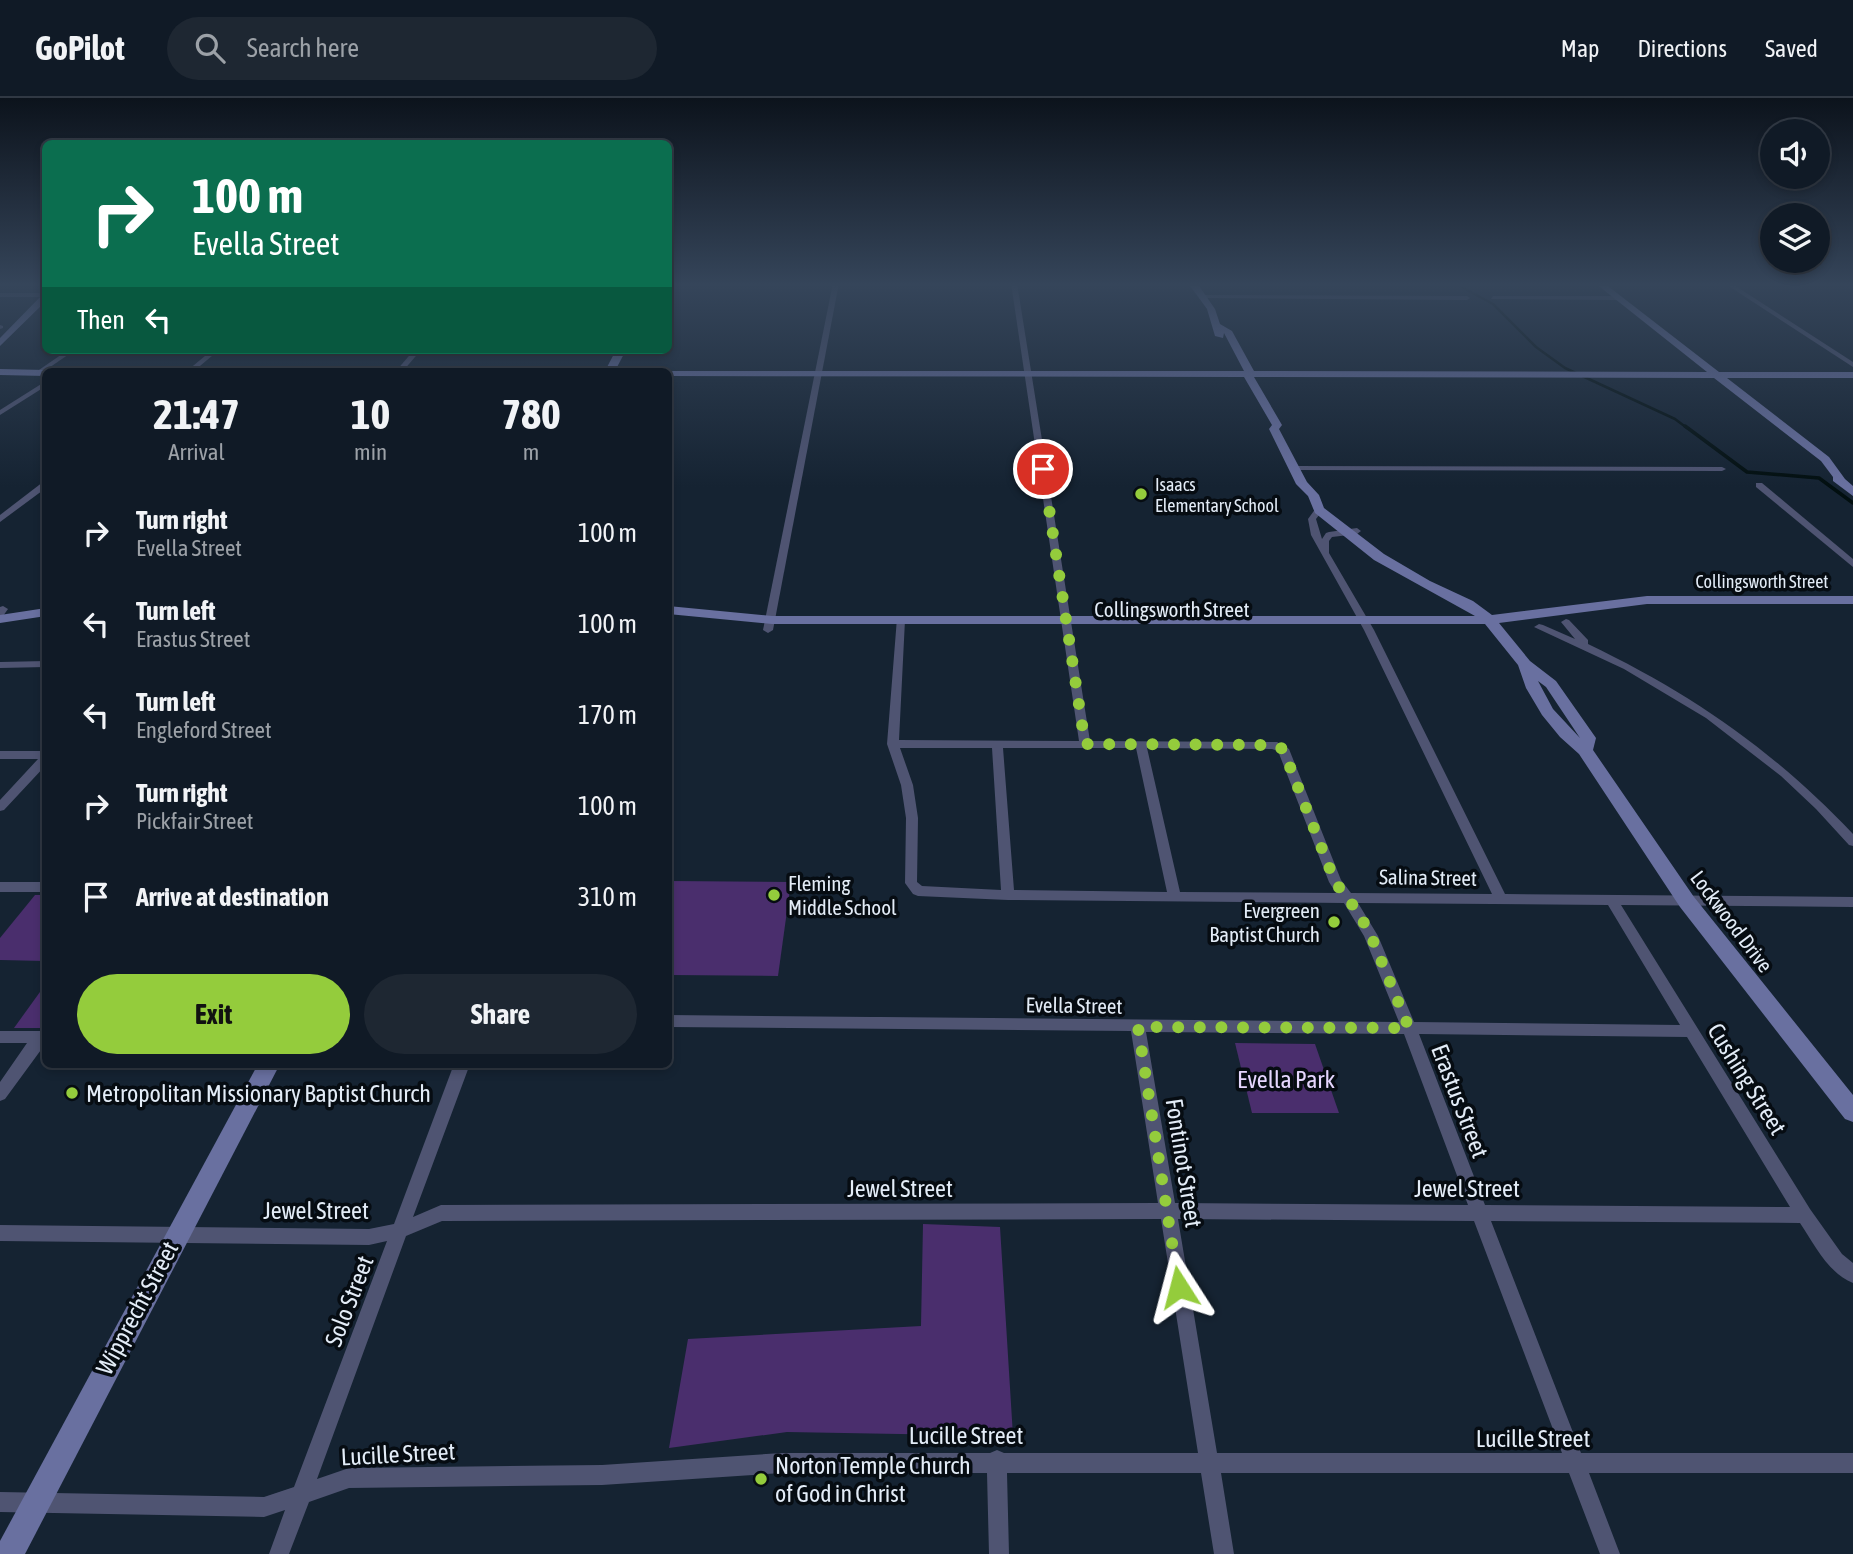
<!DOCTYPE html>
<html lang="en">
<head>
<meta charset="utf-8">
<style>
	:root { --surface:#101a26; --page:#1e2732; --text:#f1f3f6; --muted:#9ca1a7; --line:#303843; --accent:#94cc3c }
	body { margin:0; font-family:"Asap Condensed",sans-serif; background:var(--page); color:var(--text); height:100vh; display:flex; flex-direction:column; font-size:26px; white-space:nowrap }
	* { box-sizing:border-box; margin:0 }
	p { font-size:23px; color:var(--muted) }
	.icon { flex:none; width:38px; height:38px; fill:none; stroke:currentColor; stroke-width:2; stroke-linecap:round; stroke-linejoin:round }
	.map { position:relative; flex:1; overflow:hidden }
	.panel { position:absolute; left:42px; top:270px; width:630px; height:700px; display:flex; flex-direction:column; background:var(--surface); border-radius:10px; box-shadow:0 4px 10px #0003,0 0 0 2px var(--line) }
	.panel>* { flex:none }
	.top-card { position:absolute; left:42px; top:42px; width:630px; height:214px; border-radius:10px; box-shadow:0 4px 10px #0003,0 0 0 2px var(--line); background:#0b6e4f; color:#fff; overflow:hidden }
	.controls { position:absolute; left:1760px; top:21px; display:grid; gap:14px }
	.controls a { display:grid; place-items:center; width:70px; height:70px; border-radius:50%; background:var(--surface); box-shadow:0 4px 10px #0003,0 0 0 2px var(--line); font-size:35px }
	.pin { position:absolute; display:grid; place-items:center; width:60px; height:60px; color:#fff; margin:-30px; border:4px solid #fff; border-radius:50%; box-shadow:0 2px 7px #0007 }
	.me { position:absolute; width:77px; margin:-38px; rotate:351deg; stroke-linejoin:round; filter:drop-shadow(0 0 5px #0008) }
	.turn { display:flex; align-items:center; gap:24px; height:147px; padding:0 35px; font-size:32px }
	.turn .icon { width:91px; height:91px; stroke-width:2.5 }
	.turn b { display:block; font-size:49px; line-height:60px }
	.then { display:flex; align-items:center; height:66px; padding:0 35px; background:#0003; gap:14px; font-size:26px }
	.eta { display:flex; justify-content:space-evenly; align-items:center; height:119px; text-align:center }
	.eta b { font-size:42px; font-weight:700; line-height:49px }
	.button { display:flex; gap:14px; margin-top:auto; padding:14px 35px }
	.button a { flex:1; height:80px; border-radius:42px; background:var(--accent); color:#111; font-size:28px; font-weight:700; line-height:80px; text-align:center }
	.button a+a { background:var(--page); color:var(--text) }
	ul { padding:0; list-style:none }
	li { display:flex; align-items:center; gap:21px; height:91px; padding:0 35px }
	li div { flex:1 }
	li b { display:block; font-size:26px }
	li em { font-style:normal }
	header { display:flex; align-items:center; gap:42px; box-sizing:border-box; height:98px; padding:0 35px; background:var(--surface); border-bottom:2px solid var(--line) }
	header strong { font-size:33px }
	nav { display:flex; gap:38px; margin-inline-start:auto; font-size:24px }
	.search { width:490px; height:63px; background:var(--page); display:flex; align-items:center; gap:18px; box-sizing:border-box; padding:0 24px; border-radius:38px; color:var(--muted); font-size:26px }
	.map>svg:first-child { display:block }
	.green { fill:#4a2e6d }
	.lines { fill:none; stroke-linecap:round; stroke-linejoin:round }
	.stream-far1 { stroke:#020f10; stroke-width:2.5 }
	.stream { stroke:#020f10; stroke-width:3.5 }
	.street { fill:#4f5472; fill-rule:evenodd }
	.secondary { fill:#6970a0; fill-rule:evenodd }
	.route { stroke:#94cc3c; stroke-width:12; stroke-dasharray:0 21.6 }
	.poi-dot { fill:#94cc3c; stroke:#060c12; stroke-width:2.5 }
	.labels { text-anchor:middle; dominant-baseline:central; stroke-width:7; stroke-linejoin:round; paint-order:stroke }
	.far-poi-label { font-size:18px; fill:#e3ecf7; stroke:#060c12; text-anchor:start }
	.far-street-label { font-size:18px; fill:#e3ecf7; stroke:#060c12 }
	.street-label { font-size:21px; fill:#e3ecf7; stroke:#060c12 }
	.poi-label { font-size:21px; fill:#e3ecf7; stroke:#060c12; text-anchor:start }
	.near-park-label { font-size:24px; fill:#e5d6fe; stroke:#060c12 }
	.near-street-label { font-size:24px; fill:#e3ecf7; stroke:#060c12 }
	.near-poi-label { font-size:24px; fill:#e3ecf7; stroke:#060c12; text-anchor:start }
</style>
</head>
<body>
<header>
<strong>GoPilot</strong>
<div class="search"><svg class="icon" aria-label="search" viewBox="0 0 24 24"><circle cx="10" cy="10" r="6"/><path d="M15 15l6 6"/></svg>Search here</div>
<nav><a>Map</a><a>Directions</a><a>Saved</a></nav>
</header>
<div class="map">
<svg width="1853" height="1456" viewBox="0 0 1853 1456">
	<rect width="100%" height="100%" fill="#152332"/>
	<g class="green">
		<path d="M669,783l122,1 -13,94 -109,-1z"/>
		<path d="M35,797h10v66l-45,-1v-22z"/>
		<path d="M45,887v43h-31z"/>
		<path d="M1235,945l80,1 24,69h-87z"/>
		<path d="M923,1126l77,3 13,209 -226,-4 -118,16 19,-109 233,-13z"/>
	</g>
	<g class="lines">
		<path class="stream-far1" d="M1454,185l39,21 43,43 29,21 110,51 12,9"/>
		<path class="stream" d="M1685,328l62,46 72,6 34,25"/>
		<g class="street">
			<path d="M833,185h6l-66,347 -5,3 -5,-3z"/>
			<path d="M1011,185h6l73,458 187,1 12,7 52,131 10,13 141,1 -128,-264 -53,-95 -3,-16 8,-11 3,-1 4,3 -7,9 6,20 4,-6 3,-1 28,-4 4,3 -4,3 -25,3 -3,4v12l45,77 131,264 348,3v10l-232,-2 189,304 32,45 11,9v20c-25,-10 -39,-39 -53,-60l-309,-2 90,232h272v20h-264l31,81h-20l-31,-81h-348l13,81h-20l-13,-81h-194l2,81h-20l-2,-81h-205l-180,12 -253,3 -40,14 -20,52h-20l16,-44 -21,7 -264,-5v-20l264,5 30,-10 93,-246 -18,4 -369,-4v-16l369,4 25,-5 60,-160h16l-57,153 28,-12 717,-2 -27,-172 -463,-4v-12l731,7 -35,-86 -20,-33 -336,-3 -90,-4 -5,-2 -8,-11 1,-65 -5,-33 -14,-41 10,-126 3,-1 5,3 -6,120 180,1zM900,650h92l9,142 -79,-4 -5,-4 1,-64 -5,-33zM1003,650h133l31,144 -153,-2zM1147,650l125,1 6,2 51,131 7,11 -156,-1zM1358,805l250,2 72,120 -266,-3 -36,-86zM1146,934l258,2 64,171 -293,-2zM1419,936l268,3 103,170 -305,-2zM1161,1121l37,234h-194l-7,-3 -7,3h-208l-180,12 -253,3 -32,11 89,-243 36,-15zM1178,1121l296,2 88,232h-345z"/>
			<path d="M1724,185h7l122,79v5z"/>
			<rect x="0" y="195" width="46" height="4"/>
			<path d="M1205,197l262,1 3,2 -3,2 -264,-2z"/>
			<path d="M1493,198h126l3,2 -3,2 -128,-1z"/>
			<path d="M0,227l3,1v2l-3,1z"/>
			<path d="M68,252h7l-35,24h-4v-2z"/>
			<path d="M212,252h7l-25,21h-7z"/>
			<path d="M414,252h7l-18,21h-7z"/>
			<path d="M46,283v5l-46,29v-5z"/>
			<path d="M1291,368l431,1 4,2 -4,2 -428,-1h-3z"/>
			<path d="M43,384h3v6l-46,34v-7z"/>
			<path d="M1756,385h6l91,76v8l-97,-80z"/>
			<path d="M3,508l5,3 -5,7 -3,1v-10z"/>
			<path d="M1566,521l3,1 19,20v4c104,50 185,106 265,190v12l-4,-1 -33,-36 -35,-33 -75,-58 -82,-49 -90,-42 5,-3 4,1 32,14 -14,-17z"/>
			<path d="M46,563v6l-46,1v-6z"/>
			<path d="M0,653h46v14l-42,45 -4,1v-11l38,-41h-38z"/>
			<rect x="0" y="784" width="46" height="10"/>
			<path d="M0,933h46v12l-41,56 -5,2v-19l27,-39h-27z"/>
		</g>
		<g class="secondary">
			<path d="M1188,185h9l18,26 5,15 12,7 22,40 453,1 -112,-89h9l115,89h134v6h-126l102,79 16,22 8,7v10l-20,-15v-4l-12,-16 -107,-83 -460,-1 28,48 -3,4 28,53 12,13 5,13 60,46 46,27 43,20 19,14 155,-19h206v8h-206l-148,19 31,38 26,20 40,57 -3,12 101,147 159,198v27l-8,-3 -165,-212 -101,-153 -19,-17 -18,-22 -16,-27 -8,-23 -33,-41h-713l-104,-10v-8l104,10h703l-101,-56 -59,-47 -7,-17 -12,-12 -27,-55 3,-4 -28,-48 -576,-1v-5h-4h580l-20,-38 -1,5 -8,-2 -8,-27zM1538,583l8,6 34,51 -27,-29z"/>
			<path d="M43,196h3v7l-46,45v-8z"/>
			<path d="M616,252h10l-11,21h-10z"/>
			<path d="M0,271l46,1 4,1h-4v5l-46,-1z"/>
			<path d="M46,510v8l-46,7v-8z"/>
			<path d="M258,966h22l-255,490h-25v-13z"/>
		</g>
	</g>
	<linearGradient id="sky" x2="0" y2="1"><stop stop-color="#0c131c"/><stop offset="0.48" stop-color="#35455a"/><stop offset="1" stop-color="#35455a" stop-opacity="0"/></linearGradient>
	<rect width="1853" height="389" fill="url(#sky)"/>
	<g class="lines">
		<path class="route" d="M1043,371l42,275 188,1 10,4 52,133 23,30 13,24 38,92 -271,-1 41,260"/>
	</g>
	<g class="poi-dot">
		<circle cx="1141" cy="396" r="7"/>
		<circle cx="774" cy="797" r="7"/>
		<circle cx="1334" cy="824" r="7"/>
		<circle cx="72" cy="995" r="7"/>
		<circle cx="761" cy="1381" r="7"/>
	</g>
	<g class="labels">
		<g class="far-poi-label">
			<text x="1155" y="386">Isaacs<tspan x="1155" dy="21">Elementary School</tspan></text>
		</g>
		<g class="far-street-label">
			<text x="1762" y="483">Collingsworth Street</text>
		</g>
		<g class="street-label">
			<text x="1172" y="511">Collingsworth Street</text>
			<text transform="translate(1428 779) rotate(1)">Salina Street</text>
			<text transform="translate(1732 823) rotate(53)">Lockwood Drive</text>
			<text transform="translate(1074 907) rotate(1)">Evella Street</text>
		</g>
		<g class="poi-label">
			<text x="788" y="785">Fleming<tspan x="788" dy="24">Middle School</tspan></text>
			<text x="1320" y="812" text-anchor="end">Evergreen<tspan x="1320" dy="24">Baptist Church</tspan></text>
		</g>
		<g class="near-park-label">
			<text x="1286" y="981">Evella Park</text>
		</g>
		<g class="near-street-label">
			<text transform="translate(1747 981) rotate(58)">Cushing Street</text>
			<text transform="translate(1460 1003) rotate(69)">Erastus Street</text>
			<text transform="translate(1184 1065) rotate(81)">Fontinot Street</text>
			<text x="900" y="1090">Jewel Street</text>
			<text x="1467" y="1090">Jewel Street</text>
			<text x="316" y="1112">Jewel Street</text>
			<text transform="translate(349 1203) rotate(-69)">Solo Street</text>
			<text transform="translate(137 1210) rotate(-62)">Wipprecht Street</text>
			<text x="966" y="1337">Lucille Street</text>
			<text x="1533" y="1340">Lucille Street</text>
			<text transform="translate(398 1356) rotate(-3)">Lucille Street</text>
		</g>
		<g class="near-poi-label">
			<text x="86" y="995">Metropolitan Missionary Baptist Church</text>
			<text x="775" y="1367">Norton Temple Church<tspan x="775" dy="28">of God in Christ</tspan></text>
		</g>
	</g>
</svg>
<div class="controls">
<a><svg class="icon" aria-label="sound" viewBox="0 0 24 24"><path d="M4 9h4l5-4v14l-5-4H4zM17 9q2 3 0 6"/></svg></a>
<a><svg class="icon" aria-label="layers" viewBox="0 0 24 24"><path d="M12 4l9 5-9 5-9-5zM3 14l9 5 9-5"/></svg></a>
</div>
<div class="pin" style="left:1043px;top:371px;background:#d93025"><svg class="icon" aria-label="arrive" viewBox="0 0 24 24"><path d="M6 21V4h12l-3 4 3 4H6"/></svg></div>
<svg class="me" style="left:1179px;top:1189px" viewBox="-20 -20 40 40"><path d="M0-17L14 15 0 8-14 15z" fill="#94cc3c" stroke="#fff" stroke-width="4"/></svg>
<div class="top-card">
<div class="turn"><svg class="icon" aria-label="right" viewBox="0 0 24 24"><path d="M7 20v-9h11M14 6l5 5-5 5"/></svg><div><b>100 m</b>Evella Street</div></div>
<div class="then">Then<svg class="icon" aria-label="left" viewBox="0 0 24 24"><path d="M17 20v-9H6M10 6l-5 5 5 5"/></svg></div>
</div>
<section class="panel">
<div class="eta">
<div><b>21:47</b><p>Arrival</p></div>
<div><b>10</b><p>min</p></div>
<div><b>780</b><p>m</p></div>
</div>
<ul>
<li><svg class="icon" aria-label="right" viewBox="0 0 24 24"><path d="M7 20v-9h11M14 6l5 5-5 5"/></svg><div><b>Turn right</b><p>Evella Street</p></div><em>100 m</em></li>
<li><svg class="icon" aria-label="left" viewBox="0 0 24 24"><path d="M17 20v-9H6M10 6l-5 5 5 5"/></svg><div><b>Turn left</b><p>Erastus Street</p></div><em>100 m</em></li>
<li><svg class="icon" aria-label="left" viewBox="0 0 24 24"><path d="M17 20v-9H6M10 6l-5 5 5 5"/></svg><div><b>Turn left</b><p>Engleford Street</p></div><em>170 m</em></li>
<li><svg class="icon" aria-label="right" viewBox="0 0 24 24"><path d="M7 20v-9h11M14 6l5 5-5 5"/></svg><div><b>Turn right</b><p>Pickfair Street</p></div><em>100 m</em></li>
<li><svg class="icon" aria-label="arrive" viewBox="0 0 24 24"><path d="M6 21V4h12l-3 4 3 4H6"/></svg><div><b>Arrive at destination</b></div><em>310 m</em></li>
</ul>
<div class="button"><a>Exit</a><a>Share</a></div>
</section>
</div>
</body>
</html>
